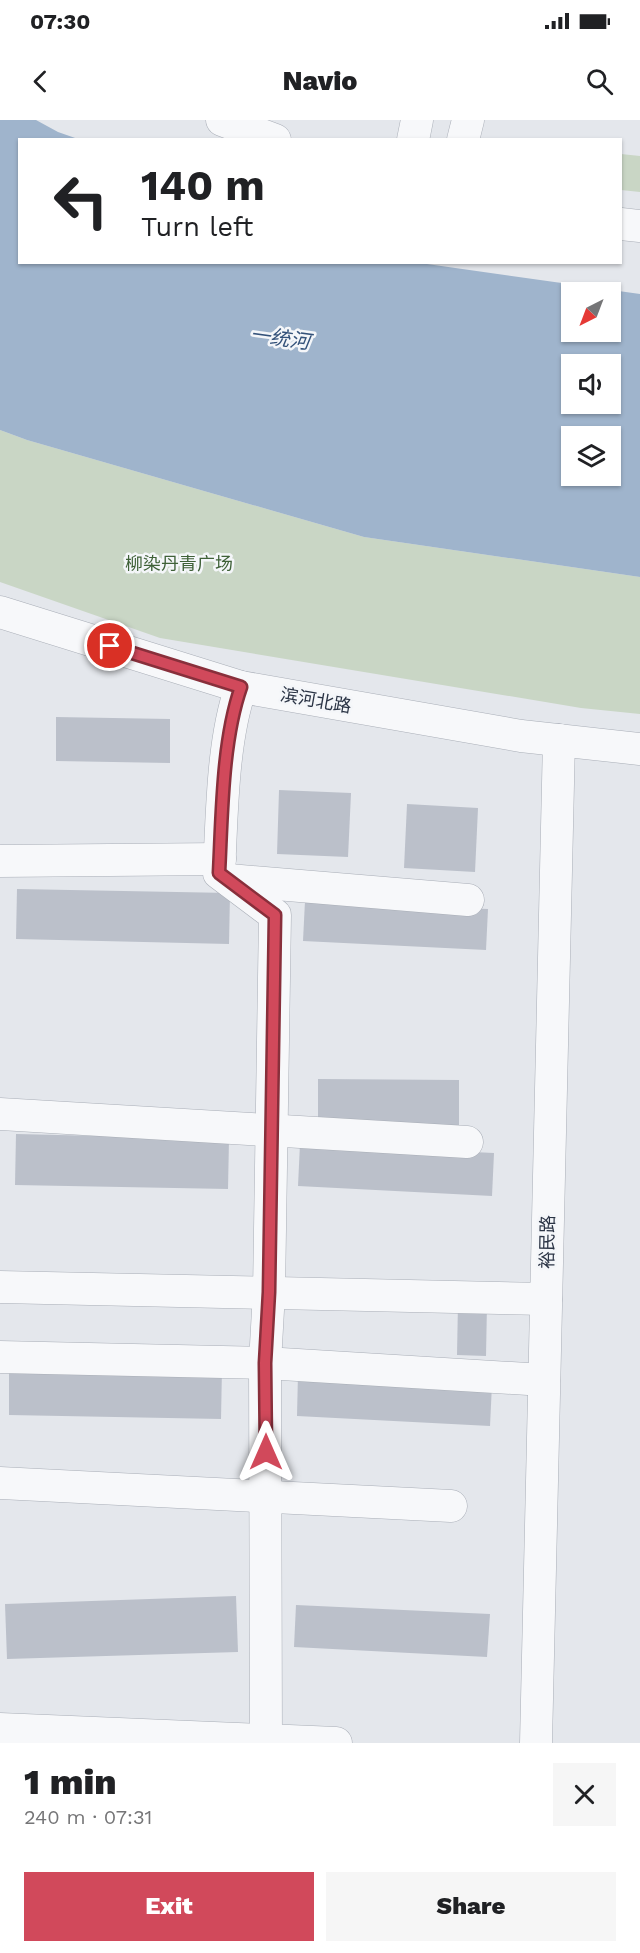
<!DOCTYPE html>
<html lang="en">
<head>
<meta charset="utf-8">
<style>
	:root { --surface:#fff; --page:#f6f6f6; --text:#202124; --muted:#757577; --accent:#d1495b }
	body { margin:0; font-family:"Work Sans","Noto Sans SC",sans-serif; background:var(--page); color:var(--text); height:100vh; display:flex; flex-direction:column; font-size:22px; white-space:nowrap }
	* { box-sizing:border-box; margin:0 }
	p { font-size:20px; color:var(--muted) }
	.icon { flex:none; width:33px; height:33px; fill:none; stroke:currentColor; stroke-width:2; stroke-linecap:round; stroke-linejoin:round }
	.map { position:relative; height:1623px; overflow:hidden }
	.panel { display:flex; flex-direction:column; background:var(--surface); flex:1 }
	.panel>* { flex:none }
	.banner { position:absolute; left:18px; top:18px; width:604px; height:126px; border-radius:0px; box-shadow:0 2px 4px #0004; background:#fff; color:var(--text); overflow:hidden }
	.needle { width:39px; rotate:222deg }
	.fabs { position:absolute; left:561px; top:162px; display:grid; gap:12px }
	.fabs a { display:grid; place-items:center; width:60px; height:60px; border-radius:0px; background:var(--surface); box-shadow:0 2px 4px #0004; font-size:30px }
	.pin { position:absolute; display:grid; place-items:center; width:51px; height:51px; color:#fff; margin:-26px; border:3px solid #fff; border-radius:50%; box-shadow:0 2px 6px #0007 }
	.me { position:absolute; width:66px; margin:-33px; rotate:0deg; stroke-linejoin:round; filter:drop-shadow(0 0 4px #0008) }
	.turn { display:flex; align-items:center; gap:21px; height:126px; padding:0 24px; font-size:27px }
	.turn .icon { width:78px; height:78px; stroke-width:2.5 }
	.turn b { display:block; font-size:42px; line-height:51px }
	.round { display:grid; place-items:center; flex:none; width:63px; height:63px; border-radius:0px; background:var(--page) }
	.summary { display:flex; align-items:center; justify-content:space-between; height:102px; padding:0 24px }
	h1 { font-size:36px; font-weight:800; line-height:45px }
	.primary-button { display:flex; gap:12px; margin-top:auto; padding:12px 24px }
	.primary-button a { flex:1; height:69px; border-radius:0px; background:var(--accent); color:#fff; font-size:24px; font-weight:800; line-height:69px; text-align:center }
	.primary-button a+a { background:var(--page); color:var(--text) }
	.status { display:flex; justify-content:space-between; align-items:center; height:42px; padding:0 30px; background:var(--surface); direction:ltr }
	.status svg { height:16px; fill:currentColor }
	header { display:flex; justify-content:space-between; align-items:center; height:78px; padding:0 24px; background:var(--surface); font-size:27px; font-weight:800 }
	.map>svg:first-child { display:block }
	.green { fill:#c9d6c5 }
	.water { fill:#9fb4cc; fill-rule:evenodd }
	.building { fill:#bbc0ca }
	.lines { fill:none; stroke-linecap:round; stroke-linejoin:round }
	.minor-casing { stroke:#a9aeb7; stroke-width:33 }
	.minor { stroke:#f7f8fa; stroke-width:32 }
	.route-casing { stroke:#882f3b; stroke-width:15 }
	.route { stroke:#d1495b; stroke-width:10 }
	.labels { text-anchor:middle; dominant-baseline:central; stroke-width:5; stroke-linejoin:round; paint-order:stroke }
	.park-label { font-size:18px; fill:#3f6138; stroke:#f4f6f9 }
	.street-label { font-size:18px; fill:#2b3445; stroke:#f4f6f9 }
	.water-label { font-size:20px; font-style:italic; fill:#34527a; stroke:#f4f6f9 }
</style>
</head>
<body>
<div class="status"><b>07:30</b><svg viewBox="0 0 49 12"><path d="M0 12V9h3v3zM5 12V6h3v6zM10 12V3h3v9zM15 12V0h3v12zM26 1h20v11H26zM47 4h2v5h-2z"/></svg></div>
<header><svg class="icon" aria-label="back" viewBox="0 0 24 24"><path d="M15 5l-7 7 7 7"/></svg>Navio<svg class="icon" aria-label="search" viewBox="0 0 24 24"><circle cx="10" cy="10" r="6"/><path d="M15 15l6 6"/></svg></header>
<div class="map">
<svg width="640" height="1623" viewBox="0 0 640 1623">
	<rect width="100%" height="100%" fill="#e4e7ec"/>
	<g class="green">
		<path d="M621,34l19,2v36l-19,-2z"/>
		<path d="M0,310l27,10 337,97 276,40v137l-59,-6 -421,-70 -160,-56z"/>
	</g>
	<path class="water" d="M0,0h36l22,12 20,7 -58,1v122l400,1 220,31v283l-276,-40 -337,-97 -27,-10zM572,172h38v40h-38zM572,244h38v40h-38zM572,316h38v40h-38z"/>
	<g class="building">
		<path d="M56,597l114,2v44l-114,-2z"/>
		<path d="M279,670l72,3 -3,64 -71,-3z"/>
		<path d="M407,684l71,4 -3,64 -71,-4z"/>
		<path d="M17,769l213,4 -1,51 -213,-5z"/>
		<path d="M305,781l183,8 -2,41 -183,-9z"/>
		<path d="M318,959l141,1v48l-141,-1z"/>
		<path d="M16,1014l213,5 -1,50 -213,-4z"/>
		<path d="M300,1024l194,9 -2,43 -194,-10z"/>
		<path d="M458,1183l29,1 -1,52 -29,-1z"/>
		<path d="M9,1244l213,4 -1,51 -212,-4z"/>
		<path d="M298,1254l194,10 -2,42 -193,-10z"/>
		<path d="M236,1476l2,56 -231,7 -2,-55z"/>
		<path d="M296,1485l194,9 -3,43 -193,-10z"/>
	</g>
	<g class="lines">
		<defs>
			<g id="minor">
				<path d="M222,0l53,20"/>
				<path d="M413,20l4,-20"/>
				<path d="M463,20l5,-20"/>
				<path d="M621,104l19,2"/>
				<path d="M0,492l241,75 280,49 119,13"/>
				<path d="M241,567c-19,54 -19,128 -22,186l56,42 -6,377 -4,71 1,380"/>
				<path d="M0,741l220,-2"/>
				<path d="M229,760l239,20"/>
				<path d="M0,994l467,28"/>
				<path d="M0,1167l546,12"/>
				<path d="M0,1237l265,6 279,17"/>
				<path d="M0,1363l451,23"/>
				<path d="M0,1609l336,14"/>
				<path d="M536,1623l23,-1003"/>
			</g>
		</defs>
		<use href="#minor" class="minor-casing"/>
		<use href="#minor" class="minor"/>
	</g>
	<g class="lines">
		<defs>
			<path id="route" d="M110,526l131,41c-19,54 -19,128 -22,186l56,42 -6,377 -4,71 1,89"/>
		</defs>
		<use href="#route" class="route-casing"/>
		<use href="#route" class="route"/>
	</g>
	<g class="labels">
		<g class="park-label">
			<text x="179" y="443">柳染丹青广场</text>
		</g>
		<g class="street-label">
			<text transform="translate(316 580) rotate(10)">滨河北路</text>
			<text transform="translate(547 1122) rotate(-89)">裕民路</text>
		</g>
		<g class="water-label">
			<text transform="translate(280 218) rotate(8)">一统河</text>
		</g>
	</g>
</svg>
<div class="fabs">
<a><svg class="needle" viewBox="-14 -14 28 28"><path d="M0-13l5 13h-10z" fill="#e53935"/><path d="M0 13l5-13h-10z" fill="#757577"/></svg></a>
<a><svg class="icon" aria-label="sound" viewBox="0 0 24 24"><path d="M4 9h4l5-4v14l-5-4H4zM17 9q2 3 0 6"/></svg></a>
<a><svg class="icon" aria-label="layers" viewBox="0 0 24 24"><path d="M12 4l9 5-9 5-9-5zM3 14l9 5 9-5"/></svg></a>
</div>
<div class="pin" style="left:110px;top:526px;background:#d93025"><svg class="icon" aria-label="arrive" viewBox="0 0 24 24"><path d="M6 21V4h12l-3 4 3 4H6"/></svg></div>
<svg class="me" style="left:266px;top:1332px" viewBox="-20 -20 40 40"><path d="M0-17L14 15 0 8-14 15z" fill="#d1495b" stroke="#fff" stroke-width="4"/></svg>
<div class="banner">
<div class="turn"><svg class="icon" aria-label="left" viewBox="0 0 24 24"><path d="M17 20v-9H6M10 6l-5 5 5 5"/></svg><div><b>140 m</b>Turn left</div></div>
</div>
</div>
<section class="panel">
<div class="summary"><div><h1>1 min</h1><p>240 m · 07:31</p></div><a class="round"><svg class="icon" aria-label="close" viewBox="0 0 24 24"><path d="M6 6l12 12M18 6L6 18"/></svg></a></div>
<div class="primary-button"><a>Exit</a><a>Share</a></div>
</section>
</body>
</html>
